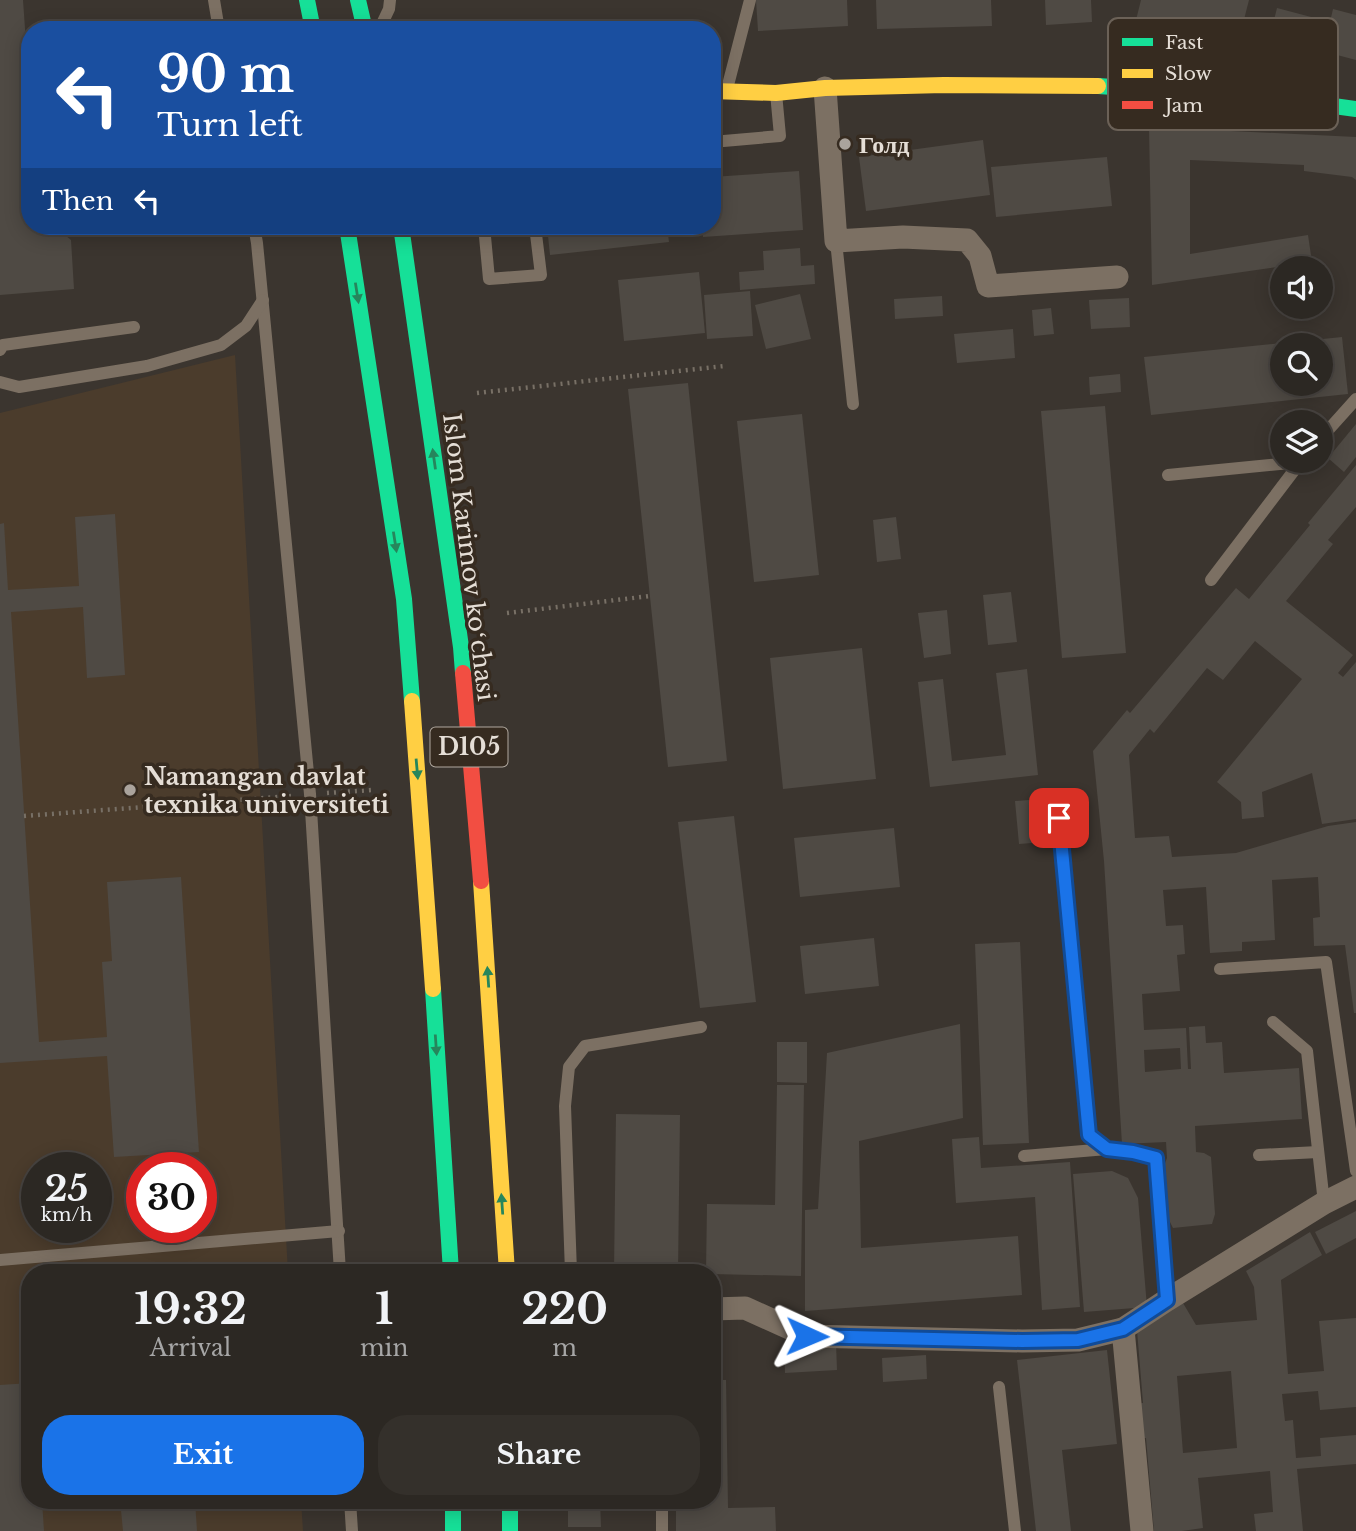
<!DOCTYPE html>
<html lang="en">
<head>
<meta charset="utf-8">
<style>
	:root { --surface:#2c2823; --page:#34302b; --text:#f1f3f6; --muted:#a6a6a6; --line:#484441; --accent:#1a73e8 }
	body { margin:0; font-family:"Libre Baskerville",serif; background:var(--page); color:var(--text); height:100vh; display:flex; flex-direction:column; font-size:26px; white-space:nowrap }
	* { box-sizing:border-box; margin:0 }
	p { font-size:23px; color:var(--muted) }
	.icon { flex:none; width:38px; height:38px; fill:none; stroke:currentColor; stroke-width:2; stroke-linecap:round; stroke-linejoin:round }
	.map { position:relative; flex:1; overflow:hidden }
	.panel { position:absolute; left:21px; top:1264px; width:700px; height:245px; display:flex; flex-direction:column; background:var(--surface); border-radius:28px; box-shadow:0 4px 18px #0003,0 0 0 2px var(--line) }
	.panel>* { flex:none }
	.banner { position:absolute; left:21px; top:21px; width:700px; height:214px; border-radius:28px; box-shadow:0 4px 18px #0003,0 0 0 2px var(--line); background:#1a4fa0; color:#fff; overflow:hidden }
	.fabs { position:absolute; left:1270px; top:256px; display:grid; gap:14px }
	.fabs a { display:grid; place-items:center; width:63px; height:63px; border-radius:50%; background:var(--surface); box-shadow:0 4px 18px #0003,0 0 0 2px var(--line); font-size:35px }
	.speed { position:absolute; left:21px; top:1152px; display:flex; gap:14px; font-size:35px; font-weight:700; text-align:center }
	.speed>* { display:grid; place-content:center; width:91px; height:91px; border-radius:50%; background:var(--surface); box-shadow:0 4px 18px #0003,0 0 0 2px var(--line); line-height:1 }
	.speed small { font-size:18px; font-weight:400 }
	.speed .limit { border:10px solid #d22; background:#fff; color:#111 }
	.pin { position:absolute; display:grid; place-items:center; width:60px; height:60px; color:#fff; margin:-30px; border-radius:14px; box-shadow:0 4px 10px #0006 }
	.me { position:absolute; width:77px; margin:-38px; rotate:91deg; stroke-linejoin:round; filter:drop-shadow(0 0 5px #0008) }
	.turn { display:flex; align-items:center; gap:24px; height:147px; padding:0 21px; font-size:32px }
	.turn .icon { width:91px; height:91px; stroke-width:2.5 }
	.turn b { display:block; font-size:49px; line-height:60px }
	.then { display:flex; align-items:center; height:66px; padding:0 21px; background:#0003; gap:14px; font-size:26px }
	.eta { display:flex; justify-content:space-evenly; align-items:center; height:119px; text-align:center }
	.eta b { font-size:42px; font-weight:700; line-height:49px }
	.button { display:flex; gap:14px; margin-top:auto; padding:14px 21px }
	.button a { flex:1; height:80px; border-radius:28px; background:var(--accent); color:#fff; font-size:28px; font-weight:700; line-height:80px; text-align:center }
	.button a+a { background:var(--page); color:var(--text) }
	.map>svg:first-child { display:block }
	.built { fill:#4b3c2c; fill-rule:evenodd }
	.building { fill:#4f4a44; fill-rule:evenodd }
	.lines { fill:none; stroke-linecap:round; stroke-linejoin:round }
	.path { stroke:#787066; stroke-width:4.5; stroke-dasharray:2 5; stroke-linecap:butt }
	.lane { stroke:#7c7063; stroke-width:12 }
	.street { stroke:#7c7063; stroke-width:23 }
	.fast { stroke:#16e098; stroke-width:16 }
	.slow { stroke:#ffcf43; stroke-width:16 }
	.jam { stroke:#f24e42; stroke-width:16 }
	.oneway { fill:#26865c }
	.route-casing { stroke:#114b97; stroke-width:18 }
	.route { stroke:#1a73e8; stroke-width:12 }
	.poi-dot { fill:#aaa39c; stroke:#362b20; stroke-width:2.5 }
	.labels { text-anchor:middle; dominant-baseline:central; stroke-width:7; stroke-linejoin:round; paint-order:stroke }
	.shield { fill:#362b20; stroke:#b0a89f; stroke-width:2 }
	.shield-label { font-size:23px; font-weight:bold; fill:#e5ded6 }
	.poi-label { font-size:24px; font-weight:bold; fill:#e5ded6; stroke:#362b20; text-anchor:start }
	.street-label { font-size:24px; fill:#e5ded6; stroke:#362b20 }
	.key { fill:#362b20; stroke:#6b6157; stroke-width:2 }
	.key-label { font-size:19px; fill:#e5ded6 }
</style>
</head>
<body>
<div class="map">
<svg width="1356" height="1531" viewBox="0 0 1356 1531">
	<rect width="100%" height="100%" fill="#3b352f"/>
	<path class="built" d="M235,355l53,917h-258v228h271l2,31h-303v-1118zM37,1167h59v60h-59zM142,1167h59v60h-59z"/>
	<g class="building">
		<path d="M0,0h23l3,43h4v183h24l17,14 3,49 -74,6z"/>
		<path d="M756,0h91l1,26 -90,5z"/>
		<path d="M876,0h115l1,26 -115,3z"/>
		<path d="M1045,0h46l1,22 -46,3z"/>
		<path d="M1141,0h108l-12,47 -101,-27z"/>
		<path d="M1277,8l53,14 3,-13 23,6v45l-34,-9 -1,7 -53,-14z"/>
		<path d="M1149,127l207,10v43l-4,-3 -48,-6v-6l-114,-5v94l118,-19 4,27 -160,23z"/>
		<path d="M983,140l7,55 -124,16 -7,-54z"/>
		<path d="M1107,157l5,49 -116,11 -5,-50z"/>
		<path d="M799,171l4,59 -100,7 -1,-11h10v-49z"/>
		<path d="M547,226h120l2,16 -119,13z"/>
		<path d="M800,248l1,18 13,-1 1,19 -75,6 -1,-18 25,-2 -1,-19z"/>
		<path d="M699,272l6,61 -81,8 -6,-61z"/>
		<path d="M750,291l3,45 -46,3 -3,-44z"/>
		<path d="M800,294l11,45 -45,10 -11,-44z"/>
		<path d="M942,296l1,20 -48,3 -1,-20z"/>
		<path d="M1129,298l1,29 -39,2 -2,-29z"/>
		<path d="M1051,308l3,26 -20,2 -2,-26z"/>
		<path d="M1013,329l2,29 -58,5 -3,-29z"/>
		<path d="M1342,337l6,57 -197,21 -7,-58 139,-14v40h38v-38h-37v-2z"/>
		<path d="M1120,374l1,18 -31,3 -1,-18z"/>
		<path d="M688,383l39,378 -59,6 -40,-378z"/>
		<path d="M1105,406l21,247 -64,5 -21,-247z"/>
		<path d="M802,414l17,161 -65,7 -17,-161z"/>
		<path d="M1356,424v33l-12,15 -16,-14z"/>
		<path d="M1356,465v42l-28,33 5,4 -47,57 67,54 -15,18 5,4 13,-15v157l-34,5 -10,-51 -50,19 2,25 -22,2 -1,-17 -24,-20 85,-103 -47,-38 -32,39 -16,-12 -53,65 -4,-4 -21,26 6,83 34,-2 3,21 64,-4 92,-27 28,-4v191h-2l-9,-68 -31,1 -1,-28 7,-1 -2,-40 -46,3 3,60 -33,2v9l-32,2 -4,-66 -43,3 3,36 17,-1 2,29 -8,1 3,36 -38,3 2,36 42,-2 2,41h3l-2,-42 16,-1 1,17 16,-1 2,31 75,-5 3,51 -107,7 1,26 8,1 7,4 4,57 -3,10 -39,4 -5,-10 -4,-52 3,-8 -1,-16 -44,2 -18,-283 -11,-110 34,-41 3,3 106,-125 13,11 61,-74 -2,-2zM1180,1048l1,21 -36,3 -1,-22z"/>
		<path d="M115,514l10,161 -38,3 -4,-71 -72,5 28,430 68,-5 -5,-75 10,-1 -5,-79 74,-5 18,275 -85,5 -7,-101 -107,7v-539l4,-1 4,67 71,-4 -4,-69z"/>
		<path d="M896,517l5,42 -24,3 -4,-42z"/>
		<path d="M1011,592l6,50 -29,3 -5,-50z"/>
		<path d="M947,610l4,44 -27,4 -6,-45z"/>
		<path d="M862,648l14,131 -93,10 -13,-131z"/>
		<path d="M1027,669l11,106 -108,12 -12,-105 25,-3 9,82 54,-6 -10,-82z"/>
		<path d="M1042,799l3,43 -26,2 -4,-43z"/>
		<path d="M734,816l22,186 -56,6 -22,-186z"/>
		<path d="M894,828l6,59 -100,10 -6,-59z"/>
		<path d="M874,938l5,48 -74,8 -5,-48z"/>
		<path d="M1020,942l9,201 -46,2 -8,-201z"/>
		<path d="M960,1024l3,94 -104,23 2,107 157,-12 4,59 -217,16v-101l13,-1 9,-156z"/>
		<path d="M777,1042h30v41l-30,-1z"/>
		<path d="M777,1085h27l-3,191 -89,-2v-2h-6l1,-68 68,1z"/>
		<path d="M616,1114l64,1 -2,157h-64z"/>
		<path d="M979,1137l2,31 89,-6 10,145 -38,3 -7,-113 -79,6 -4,-64z"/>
		<path d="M1112,1171l16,7 10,20 9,109 -63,5 -11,-138z"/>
		<path d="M1356,1211v27l-30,16 -11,-22z"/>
		<path d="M1310,1232l12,23 -41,25 7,94 36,-3 -5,-50 37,-3v89l-36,3 -2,-19 -36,3 3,27 8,-1 3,38 25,-2 -1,-18 36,-3v29l-59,5 6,62h-47l-2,-17 19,-2 -3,-41 -72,7 5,50 -21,3h-28l-8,-93 -11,1 -3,-35 11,-1 -6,-73 46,-27 13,22 61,-5 -3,-33 -8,-16zM1231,1371l6,77 -54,5 -6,-77z"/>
		<path d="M836,1343l1,27 -52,3 -1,-27z"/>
		<path d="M1107,1350l10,94 -55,6 9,81h-35l-19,-171z"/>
		<path d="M926,1355l1,24 -44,3 -1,-24z"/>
		<path d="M712,1380h14l2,128 47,-1 1,24h-100v-31h36z"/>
		<path d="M30,1383v117h12l2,31h-44v-146z"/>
		<path d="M120,1500h75l2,31h-74z"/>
		<path d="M568,1500h32l1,27h-33z"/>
	</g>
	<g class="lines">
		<g class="path">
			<path d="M477,393l247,-27"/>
			<path d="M507,613l143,-17"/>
			<path d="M327,793l45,-3"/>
			<path d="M24,816l267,-20"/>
		</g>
		<g class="lane">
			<path d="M214,0l5,30"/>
			<path d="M379,30l10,-21 1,-9"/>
			<path d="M727,89l23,-89"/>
			<path d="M712,142l68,-6 -4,-43"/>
			<path d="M254,226l3,17 53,551 30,478"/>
			<path d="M484,226l5,53 52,-4 -6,-49"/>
			<path d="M836,241l17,163"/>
			<path d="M0,350l3,-5 131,-18"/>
			<path d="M0,382l19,5 128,-21 74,-21 25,-19 17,-26"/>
			<path d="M1321,438l35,-39"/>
			<path d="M1168,475l132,-13"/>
			<path d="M1211,580l91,-120"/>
			<path d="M1059,818l30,317 18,14 26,3 23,6 11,142"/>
			<path d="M1220,969l106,-7 30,209"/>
			<path d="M1273,1022l34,29 17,152"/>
			<path d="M1259,1155l59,-3"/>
			<path d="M1024,1156l83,-7"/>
			<path d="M0,1260l339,-29"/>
			<path d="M571,1272l-6,-166 4,-39 16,-21 116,-19"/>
			<path d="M999,1387l16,144"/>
			<path d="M350,1500l2,31"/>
			<path d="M662,1531v-31"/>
		</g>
		<g class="street">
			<path d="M825,88l11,153 67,-4 64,3 13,16 8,30 129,-9"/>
			<path d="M712,1309l33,-1 62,28 215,5 56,-1 45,-11 44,-29 157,-97 32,-16"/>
			<path d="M1123,1329l19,202"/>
		</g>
		<g class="fast">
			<path d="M307,0l6,30"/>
			<path d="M358,0l7,30"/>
			<path d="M1098,86l178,12 80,11"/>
			<path d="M347,226l57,373 8,102"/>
			<path d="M401,226l60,421 2,26"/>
			<path d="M433,989l18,283"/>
			<path d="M453,1500v31"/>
			<path d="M510,1500v31"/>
		</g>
		<g class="slow">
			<path d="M712,91l64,2 49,-5 119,-3 154,1"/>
			<path d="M412,701l21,288"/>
			<path d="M481,881l26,391"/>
		</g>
		<path class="jam" d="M463,673l18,208"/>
	</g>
	<defs><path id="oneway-solid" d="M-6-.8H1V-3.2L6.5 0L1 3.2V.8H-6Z" transform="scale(1.75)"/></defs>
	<g class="oneway">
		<use href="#oneway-solid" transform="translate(357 293) rotate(81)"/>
		<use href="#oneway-solid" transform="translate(434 459) rotate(-98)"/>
		<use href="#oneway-solid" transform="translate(395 542) rotate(81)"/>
		<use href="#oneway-solid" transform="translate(417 769) rotate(85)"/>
		<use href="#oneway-solid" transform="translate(488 977) rotate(-94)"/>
		<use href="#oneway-solid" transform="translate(436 1045) rotate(86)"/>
		<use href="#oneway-solid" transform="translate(502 1204) rotate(-94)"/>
	</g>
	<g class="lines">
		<defs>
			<path id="route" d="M807,1336l215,5 56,-1 45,-11 44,-29 -11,-142 -23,-6 -26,-3 -18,-14 -30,-317"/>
		</defs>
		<use href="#route" class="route-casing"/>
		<use href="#route" class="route"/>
	</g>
	<g class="poi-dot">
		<circle cx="845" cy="144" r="7"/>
		<circle cx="130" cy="790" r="7"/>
	</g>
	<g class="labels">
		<rect class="shield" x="430.5" y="727.5" width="77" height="39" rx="5"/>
		<g class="shield-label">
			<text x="469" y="747">D105</text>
		</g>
		<g class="poi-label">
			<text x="859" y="144">Голд</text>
			<text x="144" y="776">Namangan davlat<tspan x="144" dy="28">texnika universiteti</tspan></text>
		</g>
		<g class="street-label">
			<text transform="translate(469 557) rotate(83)">Islom Karimov koʻchasi</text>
		</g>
	</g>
	<rect x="1108" y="18" width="230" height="112" rx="10" class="key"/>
	<rect x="1122" y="38" width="31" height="8" fill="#16e098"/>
	<rect x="1122" y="69" width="31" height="9" fill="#ffcf43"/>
	<rect x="1122" y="101" width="31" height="8" fill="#f24e42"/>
	<g class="key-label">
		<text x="1165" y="49">Fast</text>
		<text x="1165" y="80">Slow</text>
		<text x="1165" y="112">Jam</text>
	</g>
</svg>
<div class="fabs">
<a><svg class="icon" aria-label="sound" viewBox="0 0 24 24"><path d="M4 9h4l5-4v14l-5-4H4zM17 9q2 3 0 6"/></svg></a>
<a><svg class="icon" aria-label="search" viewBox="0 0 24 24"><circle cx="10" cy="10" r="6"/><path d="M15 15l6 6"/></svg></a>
<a><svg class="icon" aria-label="layers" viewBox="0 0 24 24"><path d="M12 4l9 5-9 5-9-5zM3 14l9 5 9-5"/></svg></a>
</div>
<div class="speed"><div>25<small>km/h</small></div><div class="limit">30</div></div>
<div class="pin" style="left:1059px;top:818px;background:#d93025"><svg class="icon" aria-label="arrive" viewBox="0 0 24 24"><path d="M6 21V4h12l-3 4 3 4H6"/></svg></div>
<svg class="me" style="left:807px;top:1336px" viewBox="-20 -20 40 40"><path d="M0-17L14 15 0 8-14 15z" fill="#1a73e8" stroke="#fff" stroke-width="4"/></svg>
<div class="banner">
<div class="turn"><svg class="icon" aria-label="left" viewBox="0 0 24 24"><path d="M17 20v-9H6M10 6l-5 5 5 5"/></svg><div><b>90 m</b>Turn left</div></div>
<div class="then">Then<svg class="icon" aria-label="left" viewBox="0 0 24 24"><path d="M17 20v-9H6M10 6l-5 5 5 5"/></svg></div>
</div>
<section class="panel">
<div class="eta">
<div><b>19:32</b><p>Arrival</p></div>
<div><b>1</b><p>min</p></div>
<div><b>220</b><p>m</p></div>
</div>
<div class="button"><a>Exit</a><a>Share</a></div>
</section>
</div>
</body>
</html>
